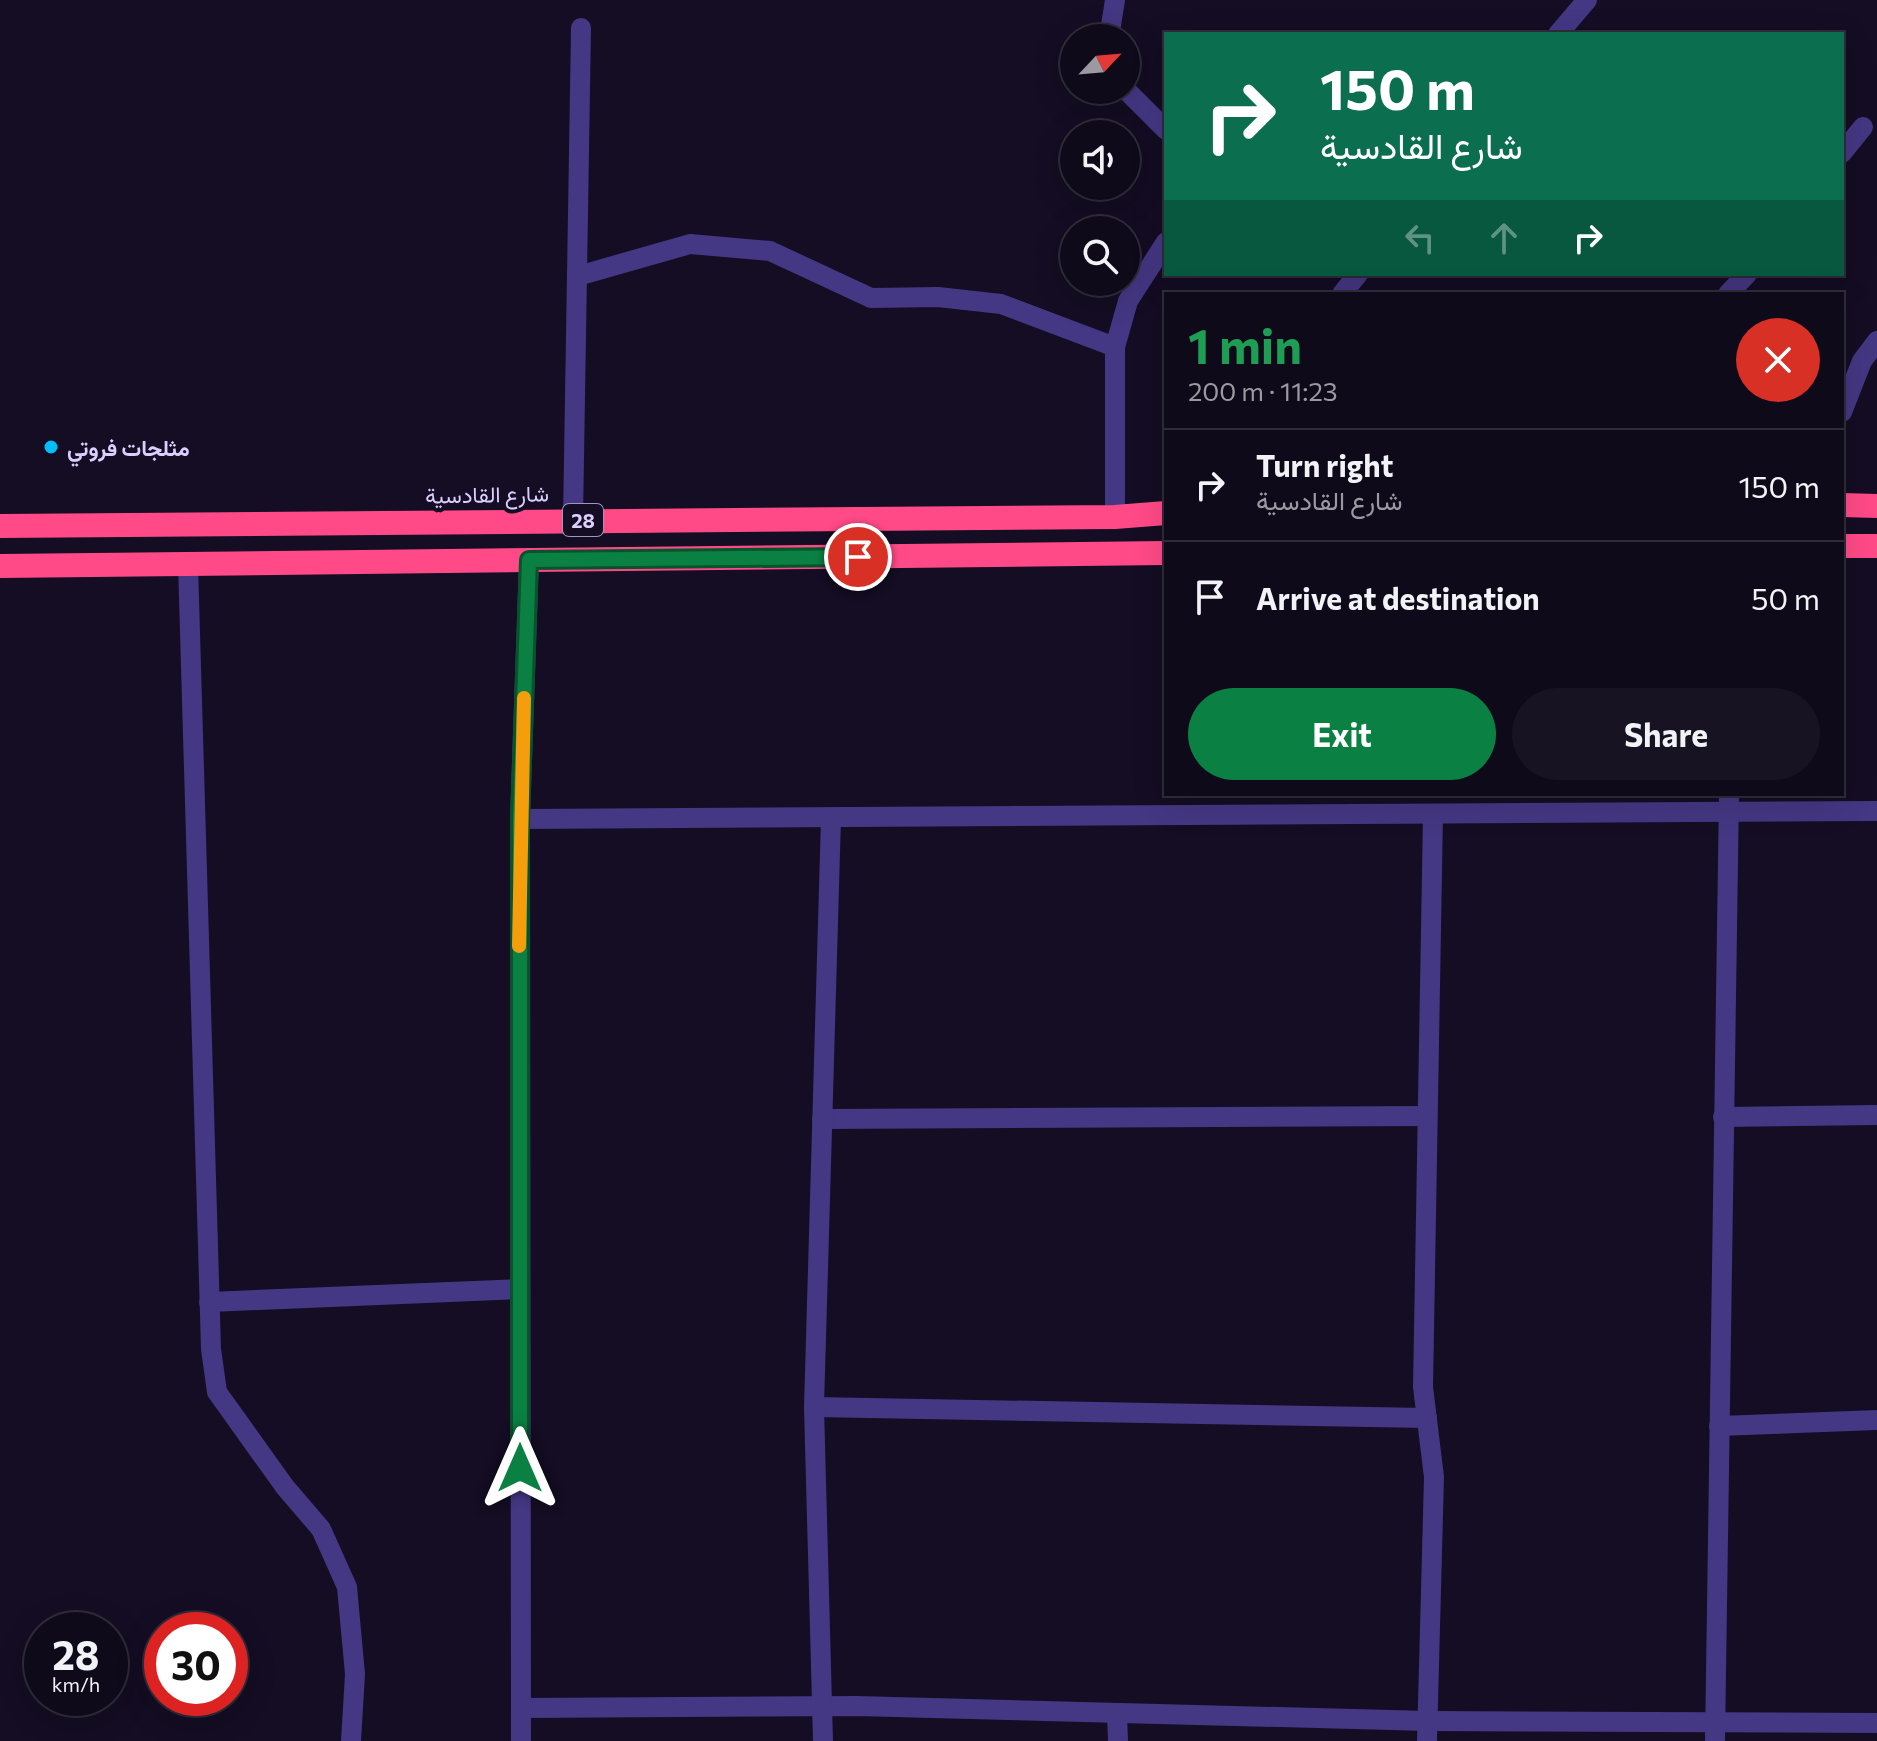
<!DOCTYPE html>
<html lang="en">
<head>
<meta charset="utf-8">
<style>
	:root { --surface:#0f0a1a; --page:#181323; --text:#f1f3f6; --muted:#9b9aa2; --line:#2f2b39; --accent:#0b8043 }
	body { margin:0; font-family:Commissioner,Vazirmatn,sans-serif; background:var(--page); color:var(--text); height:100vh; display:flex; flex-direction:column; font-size:30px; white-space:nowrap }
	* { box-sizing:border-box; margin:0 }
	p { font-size:26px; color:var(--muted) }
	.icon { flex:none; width:44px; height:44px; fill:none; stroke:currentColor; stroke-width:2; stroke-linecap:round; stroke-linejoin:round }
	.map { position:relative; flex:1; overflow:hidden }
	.details { position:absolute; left:1164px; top:292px; width:680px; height:504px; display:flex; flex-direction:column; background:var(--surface); border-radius:0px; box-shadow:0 8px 32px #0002,0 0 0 2px var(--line) }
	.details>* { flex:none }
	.top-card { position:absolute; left:1164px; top:32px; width:680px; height:244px; border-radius:0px; box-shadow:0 8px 32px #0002,0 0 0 2px var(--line); background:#0b6e4f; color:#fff; overflow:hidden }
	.needle { width:52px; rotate:64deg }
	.controls { position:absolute; left:1060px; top:24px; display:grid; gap:16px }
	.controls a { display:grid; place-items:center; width:80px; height:80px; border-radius:50%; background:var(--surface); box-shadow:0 8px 32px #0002,0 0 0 2px var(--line); font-size:40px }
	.speed { position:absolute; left:24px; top:1612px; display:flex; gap:16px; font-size:40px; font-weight:700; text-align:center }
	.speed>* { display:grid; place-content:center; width:104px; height:104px; border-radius:50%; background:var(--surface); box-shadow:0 8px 32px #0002,0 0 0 2px var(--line); line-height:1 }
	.speed small { font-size:20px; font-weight:400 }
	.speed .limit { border:12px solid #d22; background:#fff; color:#111 }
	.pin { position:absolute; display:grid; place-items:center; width:68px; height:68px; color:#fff; margin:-34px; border:4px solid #fff; border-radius:50%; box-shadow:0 2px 8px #0007 }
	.me { position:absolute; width:88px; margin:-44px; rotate:0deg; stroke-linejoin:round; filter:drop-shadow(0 0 6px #0008) }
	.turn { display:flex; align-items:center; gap:28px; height:168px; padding:0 24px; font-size:36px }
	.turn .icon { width:104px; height:104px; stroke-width:2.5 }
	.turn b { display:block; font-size:56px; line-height:68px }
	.lanes { display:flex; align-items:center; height:76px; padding:0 24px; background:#0003; justify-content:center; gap:40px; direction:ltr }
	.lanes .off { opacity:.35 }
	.round { display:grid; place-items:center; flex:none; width:84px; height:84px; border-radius:42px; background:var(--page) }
	.summary { display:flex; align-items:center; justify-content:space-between; height:136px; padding:0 24px }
	h1 { font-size:48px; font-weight:700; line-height:60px; color:#1e9e55 }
	.primary-button { display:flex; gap:16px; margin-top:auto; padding:16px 24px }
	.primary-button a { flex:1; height:92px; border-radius:48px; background:var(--accent); color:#fff; font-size:32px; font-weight:700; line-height:92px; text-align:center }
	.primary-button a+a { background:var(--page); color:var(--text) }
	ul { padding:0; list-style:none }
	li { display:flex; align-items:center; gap:24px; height:112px; padding:0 24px; border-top:2px solid var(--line) }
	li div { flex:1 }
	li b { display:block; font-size:30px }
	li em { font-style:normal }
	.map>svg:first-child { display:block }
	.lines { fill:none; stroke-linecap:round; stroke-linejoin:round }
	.street { stroke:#443783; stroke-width:20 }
	.highway { stroke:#ff4a87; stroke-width:24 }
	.route-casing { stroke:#07532c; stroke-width:20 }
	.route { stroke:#0b8043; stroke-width:14 }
	.slow { stroke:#f59e0b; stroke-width:14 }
	.poi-dot { fill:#00befa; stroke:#140d23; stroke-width:3 }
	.labels { text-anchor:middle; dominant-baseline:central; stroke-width:8; stroke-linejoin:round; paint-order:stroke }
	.shield { fill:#140d23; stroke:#9f95bd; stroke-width:2 }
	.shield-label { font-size:20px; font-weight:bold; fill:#dbcfff }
	.poi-label { font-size:22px; font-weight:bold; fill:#dbcfff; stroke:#140d23; text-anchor:start }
	.street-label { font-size:22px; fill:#dbcfff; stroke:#140d23 }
</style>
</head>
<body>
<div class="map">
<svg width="1877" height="1741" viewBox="0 0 1877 1741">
	<rect width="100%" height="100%" fill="#140d23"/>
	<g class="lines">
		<g class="street">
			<path d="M1558,34l29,-34"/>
			<path d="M1109,38l6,-38"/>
			<path d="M1126,90l40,40"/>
			<path d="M1842,153l21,-26"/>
			<path d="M578,276l112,-32 80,7 101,47 67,-1 63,7 114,43"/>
			<path d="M1342,294l16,-20"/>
			<path d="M1728,294l19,-20"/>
			<path d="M1842,412l20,-51 15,-20"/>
			<path d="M1115,517v-170l13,-46 38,-59"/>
			<path d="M573,520l8,-492"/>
			<path d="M188,564l23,785 6,43 68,95 36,42 26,58 8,87 -4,67"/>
			<path d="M520,819l1357,-8"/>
			<path d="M1723,1117l154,-2"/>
			<path d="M822,1119l605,-3"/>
			<path d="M209,1302l311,-13"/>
			<path d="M814,1407l613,11"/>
			<path d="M1719,1426l158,-6"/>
			<path d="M521,1708l335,-2 572,15 449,2"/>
			<path d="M1117,1713l1,28"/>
			<path d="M521,1741l-1,-922 9,-259"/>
			<path d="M823,1741l-9,-334 17,-589"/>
			<path d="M1427,1741l7,-264 -11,-90 10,-573"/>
			<path d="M1715,1741l14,-947"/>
		</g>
		<g class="highway">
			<path d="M1842,505l35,1"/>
			<path d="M0,526l1115,-9 51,-4"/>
			<path d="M1842,546h35"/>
			<path d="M0,566l1166,-13"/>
		</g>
	</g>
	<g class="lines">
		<defs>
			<path id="route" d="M520,1468v-649l9,-259 329,-3"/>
		</defs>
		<use href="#route" class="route-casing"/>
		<use href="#route" class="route"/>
		<path class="slow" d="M519,946l5,-248"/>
	</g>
	<circle class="poi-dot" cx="51" cy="447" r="8"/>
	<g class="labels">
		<rect class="shield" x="563" y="504" width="40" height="32" rx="6"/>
		<g class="shield-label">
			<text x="583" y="520">28</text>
		</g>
		<g class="poi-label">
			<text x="67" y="447">مثلجات فروتي</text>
		</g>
		<g class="street-label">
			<text transform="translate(487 494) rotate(-1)">شارع القادسية</text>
		</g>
	</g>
</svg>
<div class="controls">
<a><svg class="needle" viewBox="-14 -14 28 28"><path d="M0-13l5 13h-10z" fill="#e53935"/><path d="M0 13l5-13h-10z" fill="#9b9aa2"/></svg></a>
<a><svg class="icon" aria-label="sound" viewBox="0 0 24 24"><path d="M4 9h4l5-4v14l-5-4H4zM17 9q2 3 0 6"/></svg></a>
<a><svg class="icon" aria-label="search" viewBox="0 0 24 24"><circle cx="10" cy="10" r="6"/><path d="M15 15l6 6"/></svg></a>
</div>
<div class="speed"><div>28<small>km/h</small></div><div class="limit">30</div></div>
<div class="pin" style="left:858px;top:557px;background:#d93025"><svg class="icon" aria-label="arrive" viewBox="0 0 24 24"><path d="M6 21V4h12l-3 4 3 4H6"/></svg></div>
<svg class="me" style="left:520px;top:1468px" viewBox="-20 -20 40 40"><path d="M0-17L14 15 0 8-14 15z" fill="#0b8043" stroke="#fff" stroke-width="4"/></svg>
<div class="top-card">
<div class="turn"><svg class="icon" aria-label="right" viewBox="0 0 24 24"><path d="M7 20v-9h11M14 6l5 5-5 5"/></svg><div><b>150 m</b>شارع القادسية</div></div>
<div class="lanes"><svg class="icon off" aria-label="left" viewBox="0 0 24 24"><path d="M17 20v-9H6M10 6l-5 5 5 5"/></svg><svg class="icon off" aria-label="ahead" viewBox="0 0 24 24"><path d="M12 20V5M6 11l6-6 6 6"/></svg><svg class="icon" aria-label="right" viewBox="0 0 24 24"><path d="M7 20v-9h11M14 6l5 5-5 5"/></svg></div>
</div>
<section class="details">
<div class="summary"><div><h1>1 min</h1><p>200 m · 11:23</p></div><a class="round" style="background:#d93025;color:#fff"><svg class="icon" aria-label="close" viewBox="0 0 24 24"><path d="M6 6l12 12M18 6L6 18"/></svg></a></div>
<ul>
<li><svg class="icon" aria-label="right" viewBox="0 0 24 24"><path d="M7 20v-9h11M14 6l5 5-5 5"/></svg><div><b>Turn right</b><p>شارع القادسية</p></div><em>150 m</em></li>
<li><svg class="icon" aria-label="arrive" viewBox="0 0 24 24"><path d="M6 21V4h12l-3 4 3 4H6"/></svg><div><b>Arrive at destination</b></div><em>50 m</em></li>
</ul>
<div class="primary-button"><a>Exit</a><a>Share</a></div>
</section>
</div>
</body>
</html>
